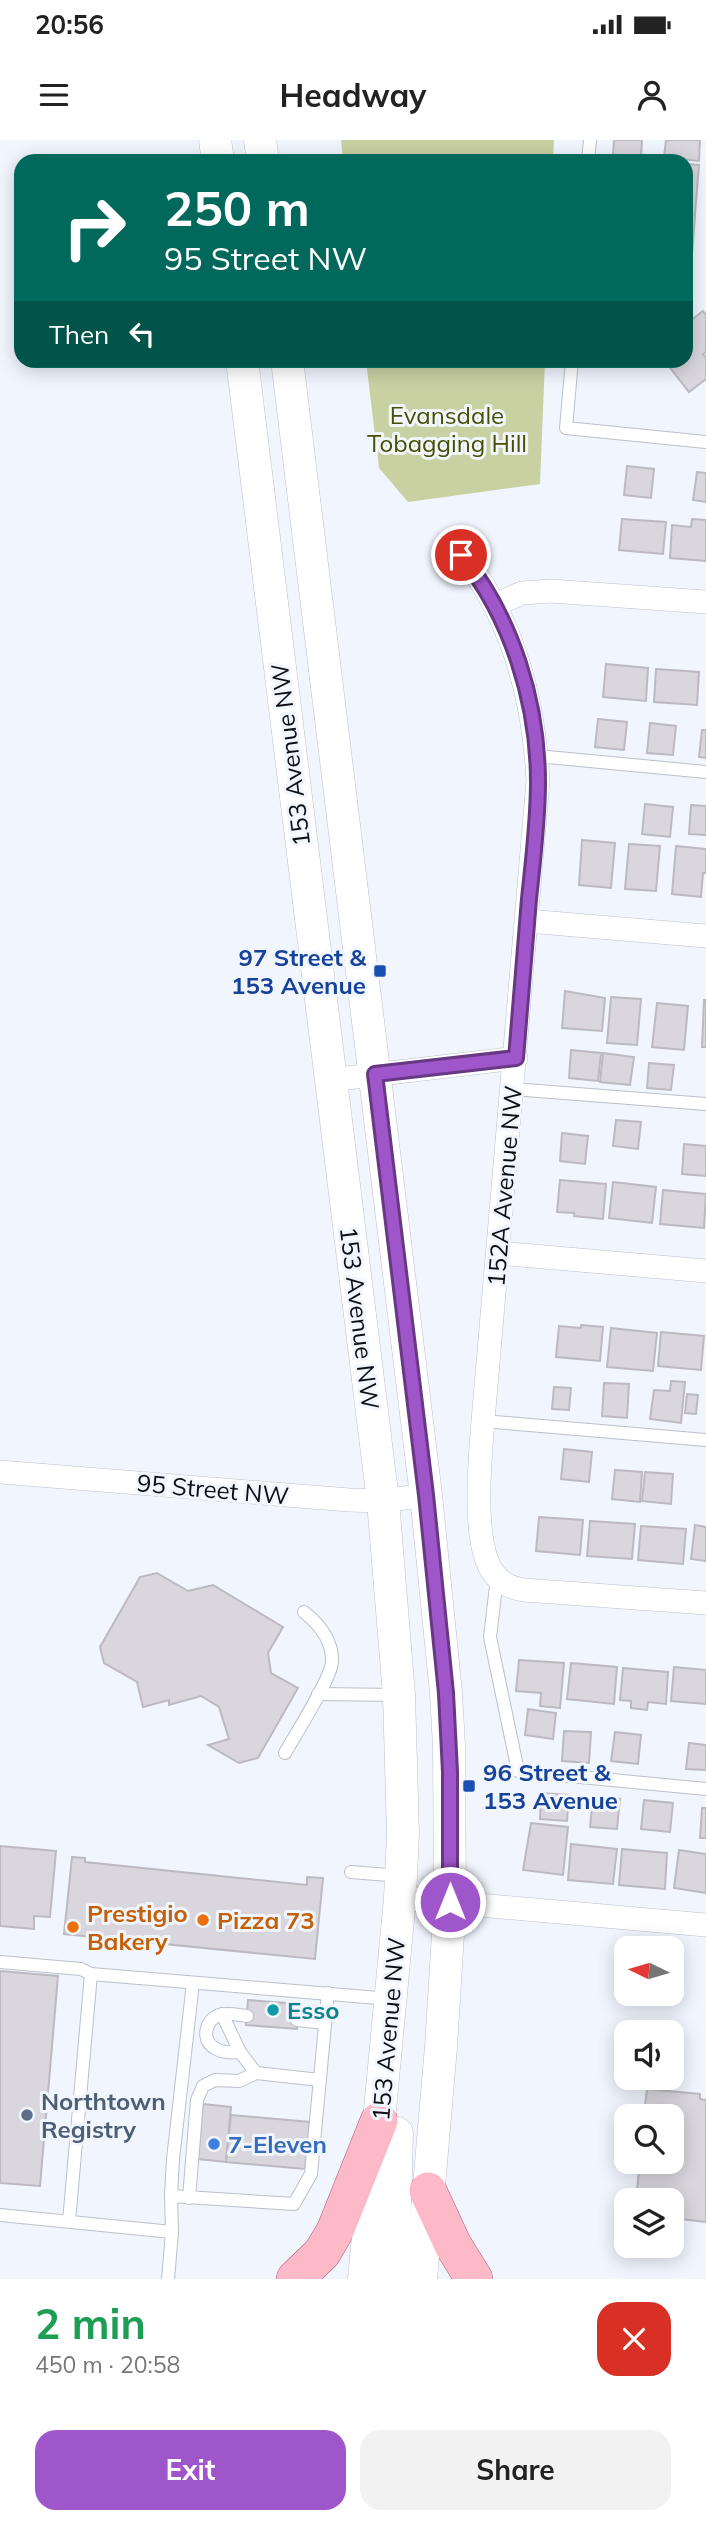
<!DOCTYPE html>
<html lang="en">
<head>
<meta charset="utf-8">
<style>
	:root { --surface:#fff; --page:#f2f2f2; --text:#222; --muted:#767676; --accent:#9f56ca }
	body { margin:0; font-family:Mulish,sans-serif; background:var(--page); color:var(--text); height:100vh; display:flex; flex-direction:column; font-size:26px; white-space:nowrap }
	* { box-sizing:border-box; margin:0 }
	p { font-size:23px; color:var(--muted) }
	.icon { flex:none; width:38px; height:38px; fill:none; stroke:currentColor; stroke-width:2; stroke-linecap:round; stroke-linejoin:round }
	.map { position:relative; height:2139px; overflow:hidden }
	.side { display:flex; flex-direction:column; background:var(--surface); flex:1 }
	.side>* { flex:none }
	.top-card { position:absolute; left:14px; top:14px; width:679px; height:214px; border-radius:21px; box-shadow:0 4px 18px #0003; background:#00695c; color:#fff; overflow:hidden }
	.needle { width:46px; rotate:275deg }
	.fabs { position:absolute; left:614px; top:1796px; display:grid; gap:14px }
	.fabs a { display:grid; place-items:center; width:70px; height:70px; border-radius:14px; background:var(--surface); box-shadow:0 4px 18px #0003; font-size:35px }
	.pin { position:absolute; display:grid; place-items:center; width:60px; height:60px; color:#fff; margin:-30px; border:4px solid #fff; border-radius:50%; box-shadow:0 2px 7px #0007 }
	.me { position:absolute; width:77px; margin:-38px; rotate:0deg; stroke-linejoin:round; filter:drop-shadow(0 0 5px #0008) }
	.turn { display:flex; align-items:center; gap:24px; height:147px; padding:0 35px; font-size:32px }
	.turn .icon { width:91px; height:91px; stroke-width:2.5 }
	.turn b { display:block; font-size:49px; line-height:60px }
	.then { display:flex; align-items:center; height:66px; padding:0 35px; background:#0003; gap:14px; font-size:26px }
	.round { display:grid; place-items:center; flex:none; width:74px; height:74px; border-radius:21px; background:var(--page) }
	.summary { display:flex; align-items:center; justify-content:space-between; height:119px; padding:0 35px }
	h1 { font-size:42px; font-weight:700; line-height:52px; color:#1e9e55 }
	.primary-button { display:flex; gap:14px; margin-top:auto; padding:14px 35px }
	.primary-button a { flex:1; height:80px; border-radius:21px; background:var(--accent); color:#fff; font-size:28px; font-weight:700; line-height:80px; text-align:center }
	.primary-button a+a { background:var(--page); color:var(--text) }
	.status { display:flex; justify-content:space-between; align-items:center; height:49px; padding:0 35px; background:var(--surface); direction:ltr }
	.status svg { height:19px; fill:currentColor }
	header { display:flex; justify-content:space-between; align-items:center; height:91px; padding:0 35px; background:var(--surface); font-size:32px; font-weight:700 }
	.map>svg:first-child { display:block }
	.green { fill:#c9d0a2 }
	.building { fill:#d9d6de; stroke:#bcb9c1; stroke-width:2 }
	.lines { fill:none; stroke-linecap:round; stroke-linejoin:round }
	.service-casing { stroke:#bbc0c8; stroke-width:14 }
	.minor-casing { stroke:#bbc0c8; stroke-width:24 }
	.secondary-casing { stroke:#bbc0c8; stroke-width:33 }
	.primary-casing { stroke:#a95f70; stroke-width:38 }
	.service { stroke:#fff; stroke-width:12 }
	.minor { stroke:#fff; stroke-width:23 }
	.secondary { stroke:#fff; stroke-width:32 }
	.primary { stroke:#feb9c8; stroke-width:37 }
	.route-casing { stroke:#673883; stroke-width:18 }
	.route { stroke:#9f56ca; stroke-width:12 }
	.transit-dot { fill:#1a4fb4; stroke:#f1f6fe; stroke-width:2.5 }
	.food-dot { fill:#e8710a; stroke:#f1f6fe; stroke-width:2.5 }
	.culture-dot { fill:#0f9aa8; stroke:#f1f6fe; stroke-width:2.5 }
	.service-dot { fill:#5c6f8a; stroke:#f1f6fe; stroke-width:2.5 }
	.shop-dot { fill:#3f7fe0; stroke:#f1f6fe; stroke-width:2.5 }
	.labels { text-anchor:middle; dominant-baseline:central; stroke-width:6; stroke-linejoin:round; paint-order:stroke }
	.park-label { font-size:24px; fill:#484f00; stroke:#f1f6fe }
	.street-label { font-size:24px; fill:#0c0e10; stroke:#f1f6fe }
	.transit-label { font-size:24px; font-weight:bold; fill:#164399; stroke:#f1f6fe; text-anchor:end }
	.food-label { font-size:24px; font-weight:bold; fill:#c56008; stroke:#f1f6fe; text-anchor:start }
	.culture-label { font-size:24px; font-weight:bold; fill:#0d838f; stroke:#f1f6fe; text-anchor:start }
	.service-label { font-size:24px; font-weight:bold; fill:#4e5e75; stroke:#f1f6fe; text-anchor:start }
	.shop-label { font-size:24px; font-weight:bold; fill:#366cbe; stroke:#f1f6fe; text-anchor:start }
</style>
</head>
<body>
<div class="status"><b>20:56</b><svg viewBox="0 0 49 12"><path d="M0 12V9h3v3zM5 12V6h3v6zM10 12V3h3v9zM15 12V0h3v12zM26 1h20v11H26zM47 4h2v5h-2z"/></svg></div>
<header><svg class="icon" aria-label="menu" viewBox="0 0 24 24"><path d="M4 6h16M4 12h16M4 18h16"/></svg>Headway<svg class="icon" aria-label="person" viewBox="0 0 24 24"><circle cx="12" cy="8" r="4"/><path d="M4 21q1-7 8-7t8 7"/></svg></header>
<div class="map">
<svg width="706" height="2139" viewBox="0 0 706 2139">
	<rect width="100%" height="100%" fill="#f1f6fe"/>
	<g class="green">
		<path d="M341,0h213l-1,21h-210z"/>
		<path d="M366,221h179l-5,123 -132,18 -29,-34z"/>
	</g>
	<g class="building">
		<path d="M614,0h28l-1,17 -28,-2z"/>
		<path d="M666,0h34l-1,21 -35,-4z"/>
		<path d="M686,24l13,1 -4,49 -9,-1z"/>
		<path d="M686,75l9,1 -4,50h-5z"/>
		<path d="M703,171l3,4v37l-3,2 3,4v21l-17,13 -25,-32h22v-36z"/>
		<path d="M627,326l27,3 -3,29 -27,-3z"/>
		<path d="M697,332l9,1v29l-13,-2z"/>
		<path d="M622,379l44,3 -3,32 -44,-4z"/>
		<path d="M692,379l14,1v41l-36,-3 2,-33 19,2z"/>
		<path d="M606,524l42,4 -2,33 -43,-4z"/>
		<path d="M656,529l43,3 -2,33 -43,-3z"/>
		<path d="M598,579l29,3 -3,28 -29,-3z"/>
		<path d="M650,583l26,3 -3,29 -26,-2z"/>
		<path d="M702,590h4v28l-7,-1z"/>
		<path d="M645,664l28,3 -3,30 -28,-3z"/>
		<path d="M691,665l15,1v29l-17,-1z"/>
		<path d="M582,700l33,3 -4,45 -32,-3z"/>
		<path d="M629,704l31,2 -4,45 -31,-2z"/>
		<path d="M676,706l30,3v24h-3l-2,24 -29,-3z"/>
		<path d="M565,851l40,7 -3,33 -40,-3z"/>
		<path d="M611,857l30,2 -4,46 -30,-2z"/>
		<path d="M704,860h2v47h-4z"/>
		<path d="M657,863l31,3 -4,44 -32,-3z"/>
		<path d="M571,910l30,3 -3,28 -29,-3z"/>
		<path d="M603,913l31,4 -4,28 -30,-3z"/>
		<path d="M649,923l25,2 -3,25 -24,-2z"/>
		<path d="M616,980l25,2 -3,27 -25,-3z"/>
		<path d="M562,993l26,3 -3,28 -25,-3z"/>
		<path d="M684,1004l22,2v30l-24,-2z"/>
		<path d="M560,1040l46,4 -3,35 -29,-3v-3l-17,-1z"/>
		<path d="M613,1042l43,5 -4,36 -43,-5z"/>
		<path d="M663,1050l43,4 -2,34 -44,-4z"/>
		<path d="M581,1185l22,2 -3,34 -44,-4 3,-31 22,2z"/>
		<path d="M611,1188l46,5 -4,38 -46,-4z"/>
		<path d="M661,1192l43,4 -3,34 -43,-4z"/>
		<path d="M671,1241l14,1 -4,41 -31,-4 4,-29 16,1z"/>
		<path d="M604,1243l25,1 -2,34 -25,-2z"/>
		<path d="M554,1247l17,1 -2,22 -17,-1z"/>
		<path d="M687,1254l11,1 -2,19 -11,-1z"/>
		<path d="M564,1309l28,3 -3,30 -28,-3z"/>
		<path d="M615,1330l27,2 -2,30 -28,-3z"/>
		<path d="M645,1332l28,2 -2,30 -29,-3z"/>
		<path d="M539,1377l44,3 -3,35 -44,-4z"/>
		<path d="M590,1381l45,3 -3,35 -45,-3z"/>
		<path d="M695,1385l11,2v34l-15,-2z"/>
		<path d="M641,1386l45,3 -3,35 -45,-4z"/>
		<path d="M157,1433l31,18 25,-6 70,42 -15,26 3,20 27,15 -40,70 -19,5 -31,-18 21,-6 -10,-32 -18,-11 -32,9v-5l-26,7 -6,-25 -33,-19 -4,-16 40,-70z"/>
		<path d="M519,1520l45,3 -4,45 -20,-2 1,-13 -25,-2z"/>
		<path d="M571,1523l46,4 -3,37 -47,-5z"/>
		<path d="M674,1527l32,3v34l-35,-3z"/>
		<path d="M623,1528l45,4 -2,32 -18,-2 -1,8 -16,-2v-7l-11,-1z"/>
		<path d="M528,1569l28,4 -3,26 -28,-4z"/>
		<path d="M564,1591l27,1 -2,31 -27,-2z"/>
		<path d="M615,1592l26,3 -3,29 -27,-3z"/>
		<path d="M689,1603l17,2v25l-20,-1z"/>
		<path d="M541,1653l28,2 -2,26 -27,-2z"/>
		<path d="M593,1656l27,3 -3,30 -27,-2z"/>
		<path d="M644,1660l29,3 -3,29 -29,-3z"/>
		<path d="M702,1668h4v30h-6z"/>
		<path d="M531,1683l37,4 -5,48 -40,-5z"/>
		<path d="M571,1704l46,5 -4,35 -45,-4z"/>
		<path d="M0,1706l56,5 -6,66 -16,-1v13l-34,-3z"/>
		<path d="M622,1709l45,4 -2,36 -46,-4z"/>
		<path d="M679,1710l27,4v39l-32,-5z"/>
		<path d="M72,1717l13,1v4l222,23v-8l16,1 -8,81 -251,-25z"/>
		<path d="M0,1831l58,5 -18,210 -40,-3z"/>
		<path d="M248,1860l51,4 -2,25 -51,-4z"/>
		<path d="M647,1949l53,5v5l6,1v122l-34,-4v-18h-36l4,-39h32v-45h-37v-3l9,1z"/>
		<path d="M203,1964l28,3 -5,55 -28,-3z"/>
		<path d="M231,1975l79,7 -5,47 -79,-7z"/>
	</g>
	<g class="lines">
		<defs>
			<g id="service">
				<path d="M588,21l2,-21"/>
				<path d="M572,220l-6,68 140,14"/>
				<path d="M537,616l169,16"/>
				<path d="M513,949l193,15"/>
				<path d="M483,1281l223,19"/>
				<path d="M497,1438l-7,59 28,134 188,18"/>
				<path d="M318,1554l81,1"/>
				<path d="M285,1613c10,-18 46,-74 47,-91 1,-22 -13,-38 -28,-50"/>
				<path d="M351,1732l50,4"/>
				<path d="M0,1822l81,7 10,5"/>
				<path d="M222,1874l18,38 16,21"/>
				<path d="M297,1880l28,3"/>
				<path d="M240,1912c-9,1 -19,1 -27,-5 -12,-9 -7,-27 6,-32 8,-3 19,0 28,1"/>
				<path d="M171,2056l123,8 17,-30 17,-181"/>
				<path d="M189,2058l8,-98 6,-14 12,-6 24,1 17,-8 64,7"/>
				<path d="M0,2075l172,17"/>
				<path d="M69,2081l22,-247 299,25"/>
				<path d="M168,2139l4,-47 -1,-36 2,-37 20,-176"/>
			</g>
			<g id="minor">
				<path d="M462,415c51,64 72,145 76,226l-55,640c-3,37 -11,119 9,150 8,12 18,17 32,19l182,13"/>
				<path d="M495,465l27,-12 29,-2 155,11"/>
				<path d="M527,781l179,15"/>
				<path d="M330,940l186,-22"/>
				<path d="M498,1113l208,18"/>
				<path d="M0,1332l349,28 34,1 43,-6"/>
				<path d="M400,1758l306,27"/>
			</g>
			<g id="secondary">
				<path d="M215,0l3,21"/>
				<path d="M260,0l3,21"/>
				<path d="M242,220l141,1141 16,194 4,139 -3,64 -36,381"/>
				<path d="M287,220l139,1135 20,198 3,53 1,156 -9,145 -20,232"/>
				<path d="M393,2139l4,-146"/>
			</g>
			<g id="primary">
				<path d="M428,2051l25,54 21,34"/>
				<path d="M295,2139l27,-26 13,-22 44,-110"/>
			</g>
		</defs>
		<use href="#service" class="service-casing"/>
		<use href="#minor" class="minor-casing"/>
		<use href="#secondary" class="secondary-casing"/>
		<use href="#primary" class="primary-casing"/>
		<use href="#service" class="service"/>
		<use href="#minor" class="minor"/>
		<use href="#secondary" class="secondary"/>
		<use href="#primary" class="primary"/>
	</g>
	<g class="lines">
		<defs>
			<path id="route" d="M450,1762v-130l-4,-79 -20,-198 -51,-421 141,-16c4,-53 9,-106 13,-159 4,-39 9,-78 9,-117 0,-79 -26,-165 -77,-227"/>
		</defs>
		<use href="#route" class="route-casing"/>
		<use href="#route" class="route"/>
	</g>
	<g class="transit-dot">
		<rect x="373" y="824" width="14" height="14" rx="3.5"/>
		<rect x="462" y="1639" width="14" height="14" rx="3.5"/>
	</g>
	<g class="food-dot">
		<circle cx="203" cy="1780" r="7"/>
		<circle cx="73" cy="1787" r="7"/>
	</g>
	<circle class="culture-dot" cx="273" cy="1870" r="7"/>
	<circle class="service-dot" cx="27" cy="1975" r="7"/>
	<circle class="shop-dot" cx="214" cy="2004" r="7"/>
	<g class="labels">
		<g class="park-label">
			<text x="447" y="275">Evansdale<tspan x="447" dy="28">Tobagging Hill</tspan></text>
		</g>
		<g class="street-label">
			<text transform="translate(290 615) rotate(-97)">153 Avenue NW</text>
			<text transform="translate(504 1046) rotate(-85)">152A Avenue NW</text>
			<text transform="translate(360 1178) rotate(83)">153 Avenue NW</text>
			<text transform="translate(213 1349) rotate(5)">95 Street NW</text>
			<text transform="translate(388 1889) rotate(-85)">153 Avenue NW</text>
		</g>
		<g class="transit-label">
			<text x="366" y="817">97 Street &amp;<tspan x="366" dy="28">153 Avenue</tspan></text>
			<text x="483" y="1632" text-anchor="start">96 Street &amp;<tspan x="483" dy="28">153 Avenue</tspan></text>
		</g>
		<g class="food-label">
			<text x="87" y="1773">Prestigio<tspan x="87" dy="28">Bakery</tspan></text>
			<text x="217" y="1780">Pizza 73</text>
		</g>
		<g class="culture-label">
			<text x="287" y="1870">Esso</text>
		</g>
		<g class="service-label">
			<text x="41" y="1961">Northtown<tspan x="41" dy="28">Registry</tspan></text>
		</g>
		<g class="shop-label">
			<text x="228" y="2004">7-Eleven</text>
		</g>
	</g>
</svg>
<div class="fabs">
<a><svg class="needle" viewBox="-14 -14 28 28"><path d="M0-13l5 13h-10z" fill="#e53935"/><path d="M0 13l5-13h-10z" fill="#767676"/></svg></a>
<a><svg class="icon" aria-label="sound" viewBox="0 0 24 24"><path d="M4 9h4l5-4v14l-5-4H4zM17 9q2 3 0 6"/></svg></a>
<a><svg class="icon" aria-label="search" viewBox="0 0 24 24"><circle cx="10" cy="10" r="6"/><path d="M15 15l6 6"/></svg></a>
<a><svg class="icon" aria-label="layers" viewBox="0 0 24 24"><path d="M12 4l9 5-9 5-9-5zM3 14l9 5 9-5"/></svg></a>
</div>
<div class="pin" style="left:461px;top:415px;background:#d93025"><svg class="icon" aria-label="arrive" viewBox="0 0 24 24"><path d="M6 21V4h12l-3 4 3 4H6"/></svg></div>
<svg class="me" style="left:450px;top:1762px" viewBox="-20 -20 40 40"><circle r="17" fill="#9f56ca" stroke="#fff" stroke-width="3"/><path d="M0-11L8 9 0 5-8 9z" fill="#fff"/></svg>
<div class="top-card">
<div class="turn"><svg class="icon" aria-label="right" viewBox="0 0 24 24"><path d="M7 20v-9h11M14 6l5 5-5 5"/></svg><div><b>250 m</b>95 Street NW</div></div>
<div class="then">Then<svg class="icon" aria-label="left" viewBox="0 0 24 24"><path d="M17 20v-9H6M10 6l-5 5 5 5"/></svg></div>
</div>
</div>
<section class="side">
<div class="summary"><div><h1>2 min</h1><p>450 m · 20:58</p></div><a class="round" style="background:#d93025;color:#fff"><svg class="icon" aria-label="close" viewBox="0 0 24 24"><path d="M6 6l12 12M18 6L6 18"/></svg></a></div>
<div class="primary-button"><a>Exit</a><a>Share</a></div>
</section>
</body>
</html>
